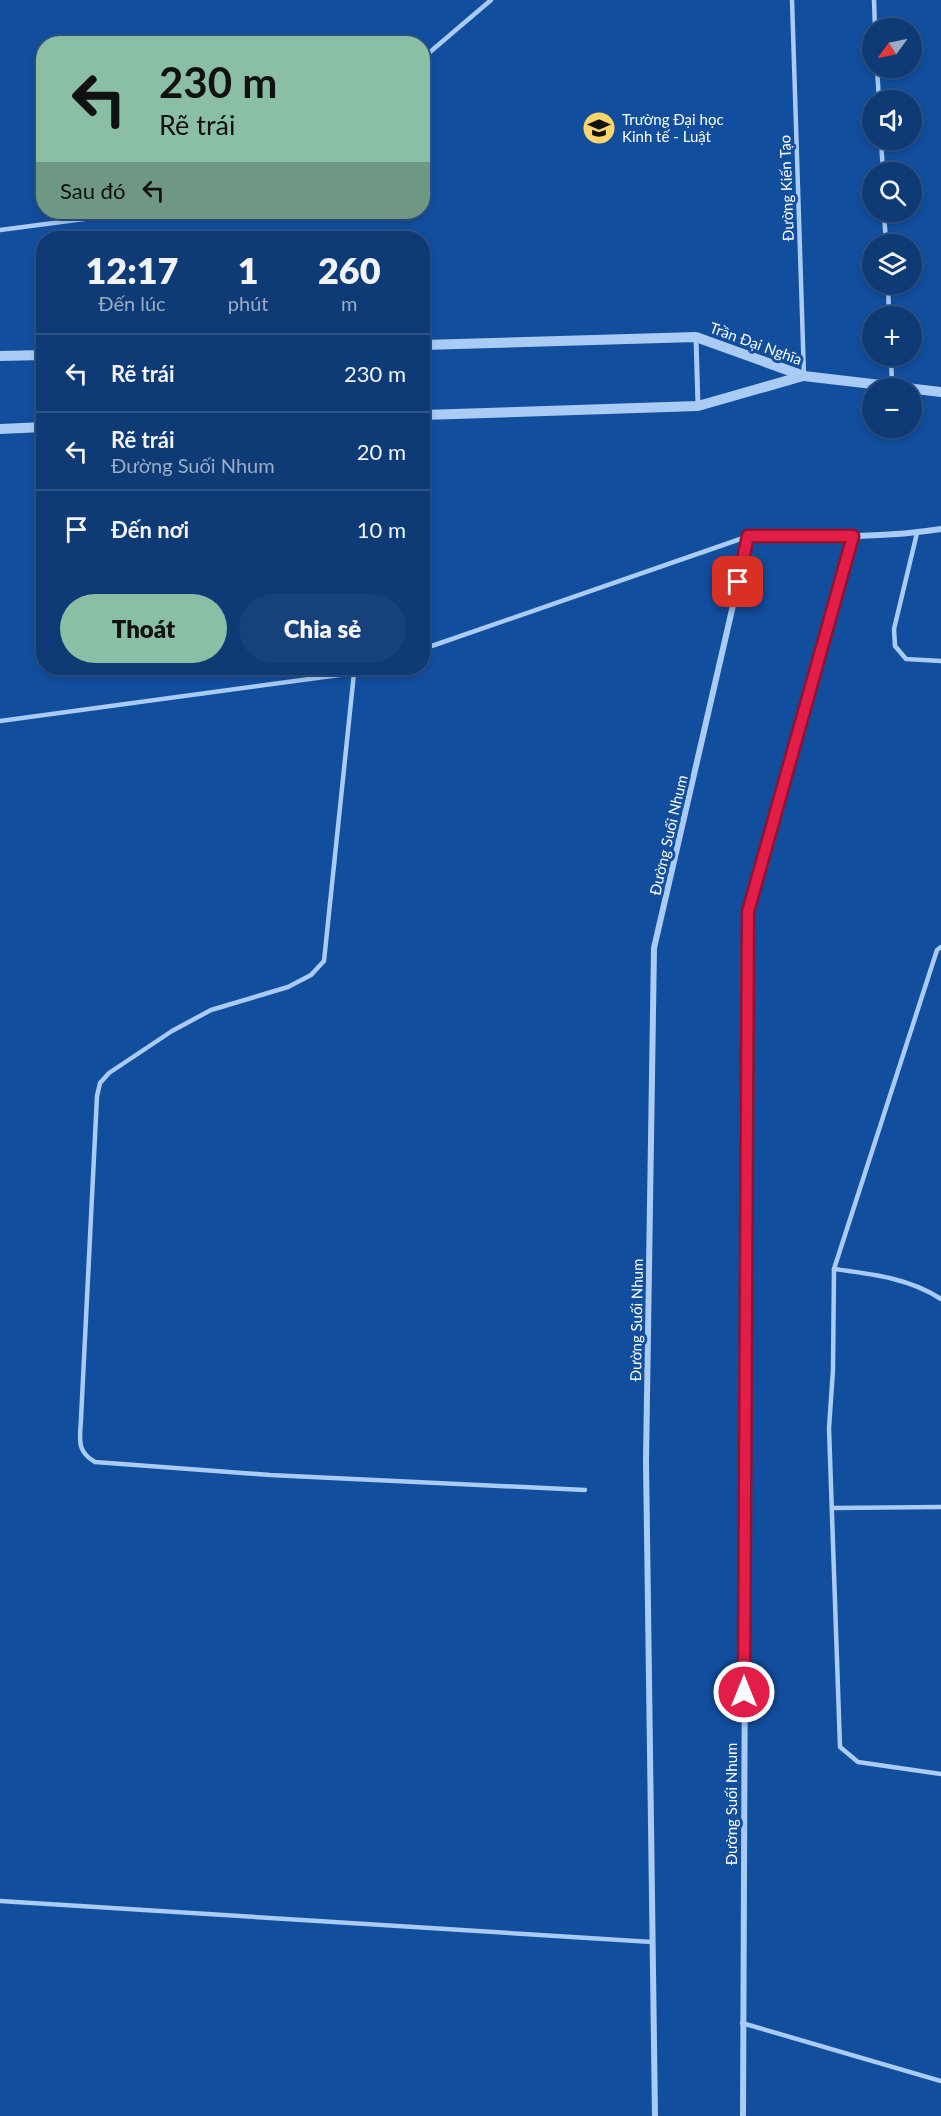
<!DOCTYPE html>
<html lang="vi">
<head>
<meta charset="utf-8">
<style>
	:root { --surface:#0e3a76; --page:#17417b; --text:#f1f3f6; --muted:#9badc5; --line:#2e5488; --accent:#8abfa5 }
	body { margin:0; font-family:Lato,sans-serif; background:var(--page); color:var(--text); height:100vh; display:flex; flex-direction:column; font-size:22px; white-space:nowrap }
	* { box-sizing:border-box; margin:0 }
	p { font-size:20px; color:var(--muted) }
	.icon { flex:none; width:33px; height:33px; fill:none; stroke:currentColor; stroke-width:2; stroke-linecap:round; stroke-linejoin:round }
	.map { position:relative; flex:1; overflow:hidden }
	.side { position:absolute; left:36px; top:231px; width:394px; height:444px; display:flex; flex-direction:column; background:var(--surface); border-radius:24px; box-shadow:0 3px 9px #0003,0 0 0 2px var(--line) }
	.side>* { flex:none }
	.guide { position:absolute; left:36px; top:36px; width:394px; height:183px; border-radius:24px; box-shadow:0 3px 9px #0003,0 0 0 2px var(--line); background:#8abfa5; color:#111; overflow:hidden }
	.needle { width:39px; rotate:237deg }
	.fabs { position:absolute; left:862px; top:18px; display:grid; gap:12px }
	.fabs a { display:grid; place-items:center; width:60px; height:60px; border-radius:50%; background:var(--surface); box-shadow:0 3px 9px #0003,0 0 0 2px var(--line); font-size:30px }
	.pin { position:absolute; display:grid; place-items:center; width:51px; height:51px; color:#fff; margin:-26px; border-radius:12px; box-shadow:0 3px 9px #0006 }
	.me { position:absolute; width:66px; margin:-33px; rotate:0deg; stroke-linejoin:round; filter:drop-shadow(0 0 4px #0008) }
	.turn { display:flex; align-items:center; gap:21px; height:126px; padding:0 24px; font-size:27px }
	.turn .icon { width:78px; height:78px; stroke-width:2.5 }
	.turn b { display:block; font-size:42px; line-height:51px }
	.then { display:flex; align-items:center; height:57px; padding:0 24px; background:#0003; gap:12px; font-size:22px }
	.eta { display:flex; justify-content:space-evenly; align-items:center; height:102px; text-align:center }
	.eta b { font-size:36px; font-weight:800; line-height:42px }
	.action { display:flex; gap:12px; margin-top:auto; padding:12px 24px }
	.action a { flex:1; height:69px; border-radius:36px; background:var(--accent); color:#111; font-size:24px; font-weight:800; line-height:69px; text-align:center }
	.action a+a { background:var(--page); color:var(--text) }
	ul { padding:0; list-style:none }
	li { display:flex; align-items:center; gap:18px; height:78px; padding:0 24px; border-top:2px solid var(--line) }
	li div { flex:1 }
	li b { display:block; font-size:22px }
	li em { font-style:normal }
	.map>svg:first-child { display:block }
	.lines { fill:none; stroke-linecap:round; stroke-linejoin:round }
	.service { stroke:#a9cbf4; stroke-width:4.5 }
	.pedestrian { stroke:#a9cbf4; stroke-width:5 }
	.minor { stroke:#a9cbf4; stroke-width:6 }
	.tertiary { stroke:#a9cbf4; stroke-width:10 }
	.route-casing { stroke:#92132f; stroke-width:15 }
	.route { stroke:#e11d48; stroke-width:10 }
	.labels { text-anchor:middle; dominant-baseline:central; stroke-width:6; stroke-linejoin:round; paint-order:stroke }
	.poi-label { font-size:15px; fill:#fff; stroke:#124e9e; text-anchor:start }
	.street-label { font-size:15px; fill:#fff; stroke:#124e9e }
</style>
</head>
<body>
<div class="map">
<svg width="941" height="2116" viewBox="0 0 941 2116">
	<rect width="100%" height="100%" fill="#124e9e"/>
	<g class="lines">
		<g class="service">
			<path d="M792,0l12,376"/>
			<path d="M874,0l1,28"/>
			<path d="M423,58l68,-58"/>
			<path d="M877,68l2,32"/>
			<path d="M881,140l2,32"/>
			<path d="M884,212l2,32"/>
			<path d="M0,230l84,-11 27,-7"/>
			<path d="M888,284l1,32"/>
			<path d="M891,356l1,30"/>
			<path d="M917,533l-23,96 1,17 11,13 35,2"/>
			<path d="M423,649l326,-113"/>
			<path d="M354,673l-30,288 -13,14 -23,12 -77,23 -39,21 -63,42 -9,10 -3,13 -16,323c-1,20 -5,32 14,43l175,13 315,15"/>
			<path d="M0,721l354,-48 15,-5"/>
			<path d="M834,1269l103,-319 4,-3"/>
			<path d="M941,1299c-32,-21 -70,-25 -107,-30l-1,101 -4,58 11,319 18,15 83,12"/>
			<path d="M832,1508l109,-1"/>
			<path d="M0,1901l652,41"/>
			<path d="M742,2023l199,58"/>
		</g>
		<path class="pedestrian" d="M696,338l2,68"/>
		<g class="minor">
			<path d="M655,2116l-9,-655 8,-513 95,-412c63,0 129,3 192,-7"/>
			<path d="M743,2116l5,-1204 105,-376"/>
		</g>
		<g class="tertiary">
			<path d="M423,345l273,-8 108,39 137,16"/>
			<path d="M0,356l44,-1"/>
			<path d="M423,415l275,-9 105,-30"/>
			<path d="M0,429l44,-2"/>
		</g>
	</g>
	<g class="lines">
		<defs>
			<path id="route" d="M738,582l10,-46h105l-105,376 -4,780"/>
		</defs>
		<use href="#route" class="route-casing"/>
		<use href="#route" class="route"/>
	</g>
	<defs>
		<symbol id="school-disc" viewBox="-11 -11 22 22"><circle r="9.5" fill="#ffd56c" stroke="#124e9e"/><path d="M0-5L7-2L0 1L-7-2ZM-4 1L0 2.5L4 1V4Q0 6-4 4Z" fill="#111"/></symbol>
	</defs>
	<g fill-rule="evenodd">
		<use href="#school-disc" x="580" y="109" width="38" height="38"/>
	</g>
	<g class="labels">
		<g class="poi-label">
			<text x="622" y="119">Trường Đại học<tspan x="622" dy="17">Kinh tế - Luật</tspan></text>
		</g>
		<g class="street-label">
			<text transform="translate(786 188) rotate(-92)">Đường Kiến Tạo</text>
			<text transform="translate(756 343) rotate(20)">Trần Đại Nghĩa</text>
			<text transform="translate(668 835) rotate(-77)">Đường Suối Nhum</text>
			<text transform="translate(636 1320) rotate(-89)">Đường Suối Nhum</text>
			<text transform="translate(731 1804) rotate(-90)">Đường Suối Nhum</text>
		</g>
	</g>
</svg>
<div class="fabs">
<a><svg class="needle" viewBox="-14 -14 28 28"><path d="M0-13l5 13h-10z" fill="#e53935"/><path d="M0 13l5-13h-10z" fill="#9badc5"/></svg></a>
<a><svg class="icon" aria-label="sound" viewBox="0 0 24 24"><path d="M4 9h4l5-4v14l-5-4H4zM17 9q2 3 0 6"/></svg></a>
<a><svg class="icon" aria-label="search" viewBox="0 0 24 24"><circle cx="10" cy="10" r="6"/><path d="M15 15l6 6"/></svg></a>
<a><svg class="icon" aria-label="layers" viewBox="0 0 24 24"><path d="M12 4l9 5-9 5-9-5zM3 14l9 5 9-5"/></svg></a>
<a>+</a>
<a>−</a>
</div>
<div class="pin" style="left:738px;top:582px;background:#d93025"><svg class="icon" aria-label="arrive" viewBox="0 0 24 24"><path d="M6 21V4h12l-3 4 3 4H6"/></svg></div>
<svg class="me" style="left:744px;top:1692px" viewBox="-20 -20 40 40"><circle r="17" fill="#e11d48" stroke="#fff" stroke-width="3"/><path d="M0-11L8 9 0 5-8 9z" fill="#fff"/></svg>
<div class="guide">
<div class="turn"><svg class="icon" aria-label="left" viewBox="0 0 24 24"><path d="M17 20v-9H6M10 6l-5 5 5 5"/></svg><div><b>230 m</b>Rẽ trái</div></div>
<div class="then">Sau đó<svg class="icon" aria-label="left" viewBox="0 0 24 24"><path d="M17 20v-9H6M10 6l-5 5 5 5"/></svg></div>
</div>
<section class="side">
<div class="eta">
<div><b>12:17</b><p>Đến lúc</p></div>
<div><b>1</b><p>phút</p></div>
<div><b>260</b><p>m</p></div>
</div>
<ul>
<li><svg class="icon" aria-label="left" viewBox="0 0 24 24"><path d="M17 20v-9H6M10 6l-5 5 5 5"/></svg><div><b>Rẽ trái</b></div><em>230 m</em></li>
<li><svg class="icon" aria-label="left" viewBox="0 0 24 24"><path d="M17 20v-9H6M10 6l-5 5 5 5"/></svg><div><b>Rẽ trái</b><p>Đường Suối Nhum</p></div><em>20 m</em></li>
<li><svg class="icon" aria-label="arrive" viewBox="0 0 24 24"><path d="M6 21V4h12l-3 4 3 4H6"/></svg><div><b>Đến nơi</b></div><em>10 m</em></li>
</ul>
<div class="action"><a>Thoát</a><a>Chia sẻ</a></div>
</section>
</div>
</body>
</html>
